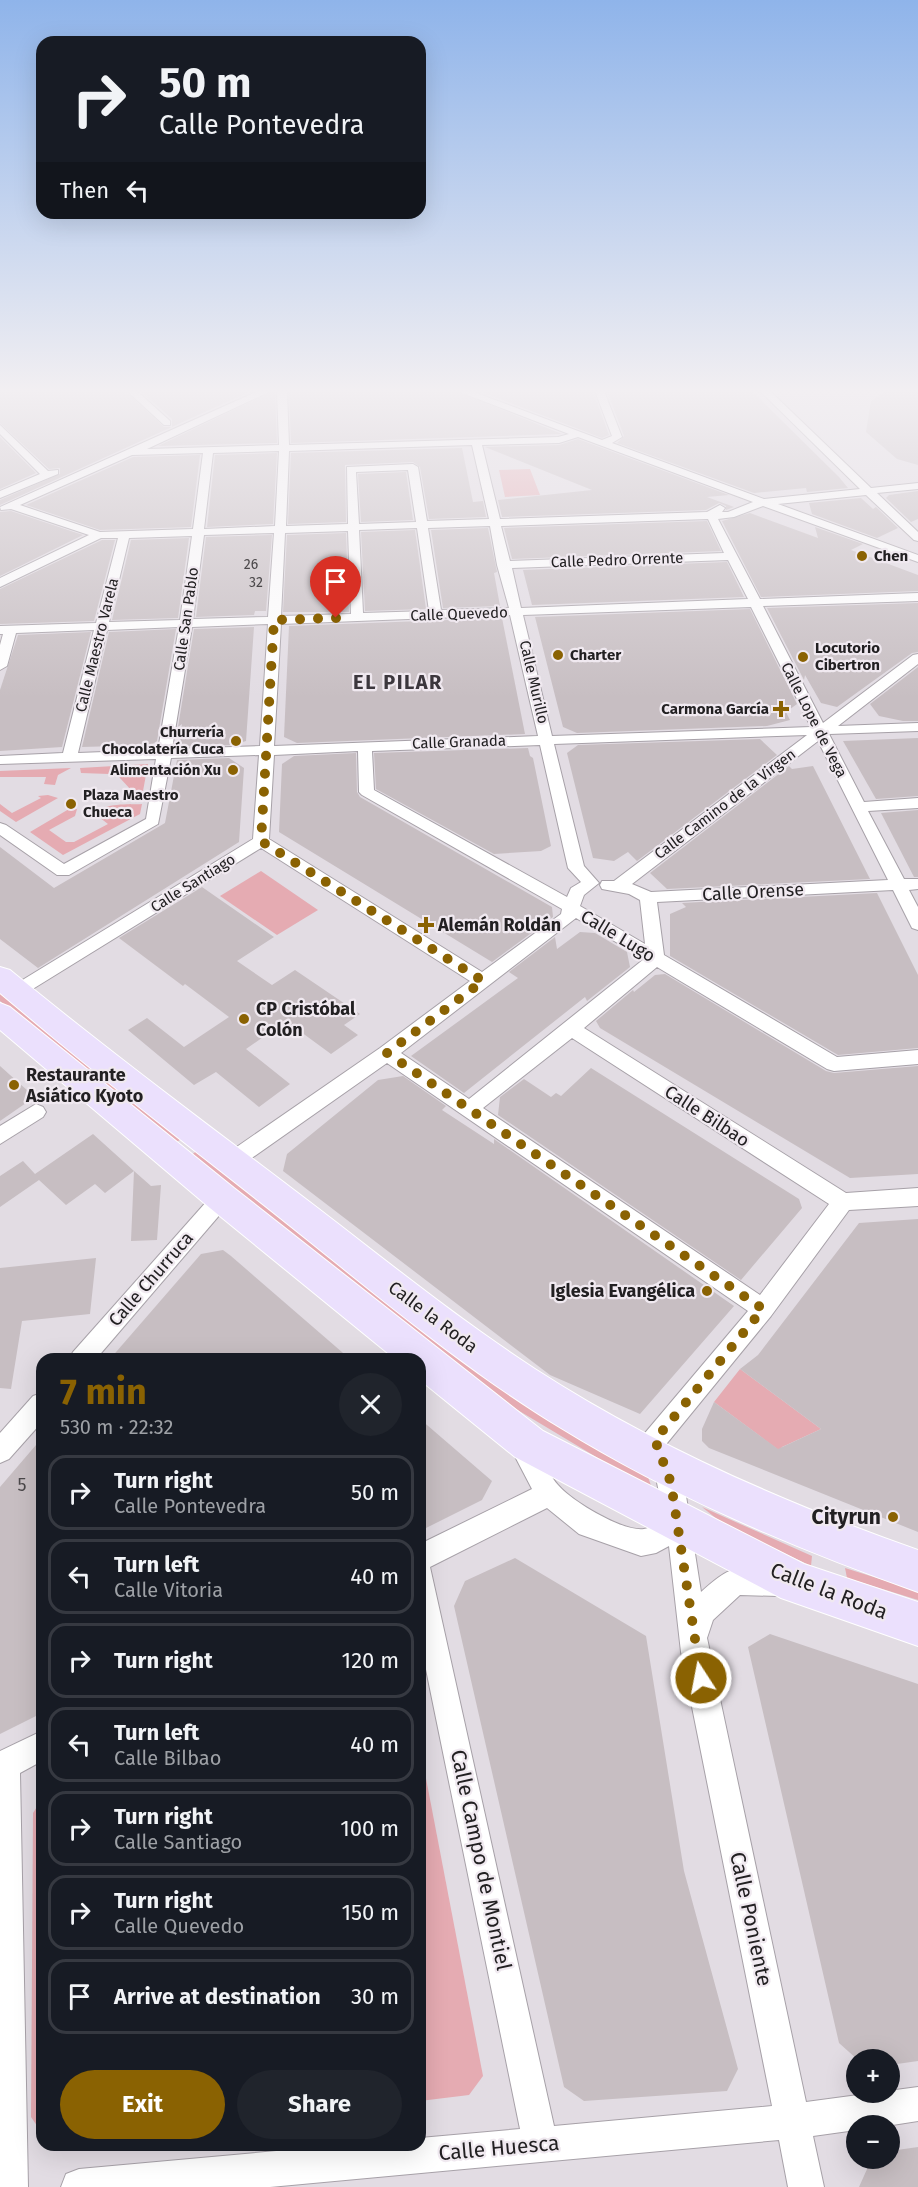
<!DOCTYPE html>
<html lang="en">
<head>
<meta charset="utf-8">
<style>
	:root { --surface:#171b24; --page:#20242c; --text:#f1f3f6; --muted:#9ea1a6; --line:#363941; --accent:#8a6202 }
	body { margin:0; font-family:"Fira Sans",sans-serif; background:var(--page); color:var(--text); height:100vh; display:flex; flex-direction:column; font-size:22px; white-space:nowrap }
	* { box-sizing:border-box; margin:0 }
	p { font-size:20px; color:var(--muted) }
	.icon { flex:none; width:33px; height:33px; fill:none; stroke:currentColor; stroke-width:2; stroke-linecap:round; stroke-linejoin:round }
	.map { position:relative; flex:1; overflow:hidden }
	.sheet { position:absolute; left:36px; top:1353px; width:390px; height:798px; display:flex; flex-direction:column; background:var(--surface); border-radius:18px; box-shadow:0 6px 24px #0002 }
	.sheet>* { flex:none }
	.banner { position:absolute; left:36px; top:36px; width:390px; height:183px; border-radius:18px; box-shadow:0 6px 24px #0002; background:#171b24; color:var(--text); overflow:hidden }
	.buttons { position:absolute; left:846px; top:2049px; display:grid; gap:12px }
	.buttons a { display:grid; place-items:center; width:54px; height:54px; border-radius:50%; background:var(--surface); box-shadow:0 6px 24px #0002; font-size:30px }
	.pin { position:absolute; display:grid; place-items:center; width:51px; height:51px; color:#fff; margin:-62px -26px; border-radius:50% 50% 50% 0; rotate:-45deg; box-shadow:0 0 6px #0007 }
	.pin .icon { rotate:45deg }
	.me { position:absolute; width:66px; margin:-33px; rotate:349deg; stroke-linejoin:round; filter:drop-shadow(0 0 4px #0008) }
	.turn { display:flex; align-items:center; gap:21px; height:126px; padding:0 24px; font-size:27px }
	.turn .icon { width:78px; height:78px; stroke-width:2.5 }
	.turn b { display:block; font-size:42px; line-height:51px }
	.then { display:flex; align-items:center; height:57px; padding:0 24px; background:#0003; gap:12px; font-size:22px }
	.round { display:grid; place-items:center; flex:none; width:63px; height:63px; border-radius:32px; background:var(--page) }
	.summary { display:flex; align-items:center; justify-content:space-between; height:102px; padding:0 24px }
	h1 { font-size:36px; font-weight:700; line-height:45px; color:var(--accent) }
	.button { display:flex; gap:12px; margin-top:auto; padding:12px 24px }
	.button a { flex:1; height:69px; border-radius:36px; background:var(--accent); color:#fff; font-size:24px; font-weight:700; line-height:69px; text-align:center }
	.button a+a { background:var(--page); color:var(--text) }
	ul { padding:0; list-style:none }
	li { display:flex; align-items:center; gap:18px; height:75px; margin:0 12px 9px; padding:0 12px; border:3px solid var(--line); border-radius:18px }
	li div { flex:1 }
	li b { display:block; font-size:22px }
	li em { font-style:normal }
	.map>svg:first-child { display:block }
	.green { fill:#e5abb2 }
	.building { fill:#c7bec2 }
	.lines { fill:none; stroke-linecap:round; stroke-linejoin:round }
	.street-casing { stroke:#a7a1a8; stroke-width:2 }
	.primary-casing { stroke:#fff; stroke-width:2 }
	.street { fill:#fff; fill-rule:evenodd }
	.primary { fill:#ebe0fd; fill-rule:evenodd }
	.route { stroke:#8a6202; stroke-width:10; stroke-dasharray:0 18 }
	.poi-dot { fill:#8a6202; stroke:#f0e9f0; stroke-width:2 }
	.labels { text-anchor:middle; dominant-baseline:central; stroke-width:4.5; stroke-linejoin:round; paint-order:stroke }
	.far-number-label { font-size:14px; fill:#4b484a }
	.far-poi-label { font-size:15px; font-weight:bold; fill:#222022; stroke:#f0e9f0; text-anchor:start }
	.far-street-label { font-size:15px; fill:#222022; stroke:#f0e9f0 }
	.street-label { font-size:18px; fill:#222022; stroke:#f0e9f0 }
	.poi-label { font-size:18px; font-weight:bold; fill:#222022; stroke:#f0e9f0; text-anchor:start }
	.near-number-label { font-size:18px; fill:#4b484a }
	.far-district-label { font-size:20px; font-weight:bold; letter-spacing:1.5px; fill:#3c373d; stroke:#f0e9f0 }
	.near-poi-label { font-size:21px; font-weight:bold; fill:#222022; stroke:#f0e9f0; text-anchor:end }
	.near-street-label { font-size:21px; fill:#222022; stroke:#f0e9f0 }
</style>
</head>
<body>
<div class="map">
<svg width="918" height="2187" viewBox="0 0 918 2187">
	<rect width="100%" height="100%" fill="#e2dce3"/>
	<g class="green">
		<path d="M530,469l10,26 -35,2 -6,-27z"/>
		<path d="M148,764l-5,27 -10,1 -14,-15 -10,-3 -28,-1 -1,-5z"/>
		<path d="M71,768l-13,7 -3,10 -11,-1 2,-7h-46v-6z"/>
		<path d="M48,795l10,3 -42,24 -16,-11v-7l12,9 29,-15 -3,-2z"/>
		<path d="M142,804l-2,10 -77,41 -33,-23 39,-23h8l-2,7 -26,14 17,12h8l34,-18 -13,-10c10,-12 33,-9 47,-10z"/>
		<path d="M261,871l57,39 -41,25 -57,-39z"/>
		<path d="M0,991l183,147 -8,5 -175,-142z"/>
		<path d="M198,1150l270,216 82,55 98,56 5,14 -137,-82 -326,-253z"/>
		<path d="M740,1369l81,60 -39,18 -2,4 -66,-49z"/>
		<path d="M702,1507l110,49 -1,10 -88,-42z"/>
		<path d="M845,1568l73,23v9l-71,-22z"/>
		<path d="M420,1747l63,329 -14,19 -49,6z"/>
		<path d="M42,1799v334l-11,-16 2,-304z"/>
	</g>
	<g class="building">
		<path d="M0,391h125l39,36h8v-8l-31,-28h110l-251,114v-5l60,-26v-6l-11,1 -49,-46z"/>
		<path d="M273,391h2l2,52 -119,3z"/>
		<path d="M289,391h166l107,43 -271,9z"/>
		<path d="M479,391h114l16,44 -7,3z"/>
		<path d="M607,391h145l87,86 9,11 -41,4 -1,-4 -52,5 -137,-50 7,-7z"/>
		<path d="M886,391h32v74l-21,-6 -31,-27 5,-31z"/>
		<path d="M0,437l36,36 -36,16z"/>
		<path d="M578,439l151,56 -22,2 27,10 -8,3v-4l-7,-3 -13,7 -204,7 -4,-17 94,-10 -107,-43 74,-2z"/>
		<path d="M462,448l11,54 10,-1 3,16 -57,2 -9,-52 -7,-5 -68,3 1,57 -58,2 3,-71z"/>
		<path d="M277,453l-4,71 -66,3 8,-72z"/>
		<path d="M200,455l-9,72 -91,3 -74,-25 107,-48z"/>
		<path d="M406,472l7,48 -52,2 -3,-48z"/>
		<path d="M918,491v28l-7,3 -25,-24 3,-3z"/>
		<path d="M861,498l12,11 3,-2 22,21 -21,10 -65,-24 -3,-11z"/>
		<path d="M11,511l72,24 -83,41v-64z"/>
		<path d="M750,513l68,25 -3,-11 48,17 -12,6 67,25v16l-157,6 -39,-76z"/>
		<path d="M707,521l14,30 -209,8 -8,-31z"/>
		<path d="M488,528l9,44 -3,1 6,33 -57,2 -12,-78z"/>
		<path d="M415,530l11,79 -61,2 -4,-79z"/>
		<path d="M346,533l3,79h-66l4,-77z"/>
		<path d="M272,535l-6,76h-11l-1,4 -58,2 10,-80z"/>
		<path d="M189,538l-11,80 -66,2 19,-80z"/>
		<path d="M102,540h13l-21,81 -94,3v-35z"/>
		<path d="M727,562l17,35 -212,8 -9,-35z"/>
		<path d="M918,603v49l-6,1 -75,54 -16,-4 -16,-28 -1,5 -37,-72z"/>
		<path d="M750,609l47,95 -11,8 4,8 -23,6 -190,7 -14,-6 -28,-110z"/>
		<path d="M502,618l23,116 -228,9 -13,-6 5,-111z"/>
		<path d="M254,627l-8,114 -13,4 -54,2 3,-23 -4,3 16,-98z"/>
		<path d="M176,629l-19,112 -6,4 -69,2 27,-115z"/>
		<path d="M91,632l-29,115 -62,4v-61l18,-55z"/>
		<path d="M918,667v54h-15l-24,-5 -9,-12z"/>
		<path d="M918,738v58l-42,3 -33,-58z"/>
		<path d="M760,739l17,16 -140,106 -9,-9 -14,9 -21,-3 -26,-105 11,-8z"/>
		<path d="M528,748l2,8 3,2 18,88 -10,5 -47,3 -118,-65 -2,-36z"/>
		<path d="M356,753l1,39 3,5 192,110 1,10 -61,45 -213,-130 3,-68 12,-8z"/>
		<path d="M229,758l15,10 -5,74 -201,126 -38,-29v-92l54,41 111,-65 12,-63z"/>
		<path d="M789,766l3,3 21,-3 57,113 -203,10 -17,-16z"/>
		<path d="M918,810v67h-4l-33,-64z"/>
		<path d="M202,887l72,50 -37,24 35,24 23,-15 65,44 -16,11 14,10 -27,19 -45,-33 -40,28 44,35 -31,23 -43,-35 -22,13 -66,-55 19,-12 37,29 45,-30 -44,-33 -2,2 -64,-48z"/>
		<path d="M877,893l41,82v73l-80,7 -168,-99v-42l16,-7 -4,-4z"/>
		<path d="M580,932l15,1 32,19 3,15 -43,34 -2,-4 -121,96 -53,-37 107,-78 -9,-6 46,-35 2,12z"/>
		<path d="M665,974l161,97 8,2 84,-7v108l-68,4 -250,-150 -4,-7 37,-31 1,2 21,-17z"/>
		<path d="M0,1066l28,25 -2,12 -26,18z"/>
		<path d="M591,1068l208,131 3,9 -61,72 -243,-165 2,-18 24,-18 27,18 5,-4 5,3z"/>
		<path d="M403,1076l43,30 -4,4 52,34v-5l240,167 -94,108 -90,-39 -267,-204 4,-17 91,-74z"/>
		<path d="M93,1134l41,37 -29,22 -10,-9 -29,21 -27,-25 -39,27v-31l23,-15 12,13z"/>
		<path d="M134,1171l17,15 10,-1 -4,55 -26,1z"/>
		<path d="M918,1219v313l-209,-84 -7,-7v-12l12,-27 64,47 43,-20 -81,-60 18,-14 101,-132z"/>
		<path d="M223,1250l8,6 119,103h-240l91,-105z"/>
		<path d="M96,1258l-6,56 -68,7 -11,68 -11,-1v-120z"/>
		<path d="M420,1419l72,62 -10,19 -62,31z"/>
		<path d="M42,1438v275l-42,21v-247z"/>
		<path d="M515,1558l131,78 38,235 54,198 -11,22 -143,10 -20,-14 -110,-481 11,-25z"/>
		<path d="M770,1634l148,50v377l-28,4v-5h-32l-19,-17 -91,-396z"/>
		<path d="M918,2147v40h-59l13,-29h18v-7z"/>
	</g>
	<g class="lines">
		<defs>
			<g id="street">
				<path d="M127,391h10l33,30v4h-6z"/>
				<path d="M258,391h13l-124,58 132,-4 -2,-54h10l2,54 269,-8 11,-3 -112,-43h14l131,49 10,-4 -17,-45h9l18,46 -10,6 152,56 96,-10 -100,-98h10l101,97 47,-5v6l-41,4 41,39v9l-4,-1 -48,-45 -88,9 140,51v7l-155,-56 -29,11 -16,2 42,80 158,-6v8l-155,5 60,117 90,-68 5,-1v10l-80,62 80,-3v8l-89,3 35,68 54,-4v10l-50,3 36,68h14v10l-9,1 9,17v23l-6,-2 -19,-38 -236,12 7,53 173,102 81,-7v14l-84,7 -7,-2 -170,-102 -73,61 262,165 72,-5v18l-69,4 -78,106 -112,137 6,-2 9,4 10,28 17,109c9,-8 23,-21 35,-23 15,-3 38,-1 51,5l4,9 -4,9 -9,4 -38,-1 -27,25 -6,18 99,464 112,-15v34l-32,5h-30v4l-43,6 11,51h-36l-9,-47 -509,47h-209l5,-13 13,-5 264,-24h77v-7l100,-9 -100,-489v-96l112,-55 -23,-44 3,-8 9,-4c20,8 23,37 37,52 15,17 65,47 86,44 8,-1 14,-7 20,-12l-11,-54 1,-3 -11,6 -9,-4 -3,-8 3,-8 114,-135 -361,-248 -148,104 -7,2 -7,-2 -3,-6 3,-6 155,-107 90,-67 -209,-133 -238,147 -6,2 -6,-2 -3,-4 3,-4 242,-148 6,-84 -88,3 -13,66 -89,51h-12l-57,-40v-12l6,2 58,39 82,-45 10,-60 -156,5v-8l63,-3 31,-123 -78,3 -9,33 -7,4v-25l3,-11h-3v-8l96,-3 22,-85h-17l-101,49v-9l89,-43 -78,-26 -10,1 -1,-3zM578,437l175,65 -25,10h-6l3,-4 -5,-3 -13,7 -207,7 -18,-74 77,-2zM472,445l17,74 -62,2 -9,-54 -5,-3 -66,3 1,57 -62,2 3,-75zM279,451l-4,75 -71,3 9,-76zM203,453l-10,76 -93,3 -80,-27 112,-50zM408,470l8,52 -57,2 -3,-52zM708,519l16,34 -214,8 -9,-35zM490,526l7,39 12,43 -68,2 -13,-82zM417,528l12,83 -66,2 -4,-83zM348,531l3,83 -70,2 4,-83zM274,533l-6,84 -75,2 11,-84zM192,536l-12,84 -71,2 20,-84zM728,560l20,39 -227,9 -9,-40zM751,607l60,120 -259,9 -29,-121zM510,615l28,121 -264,10 7,-122zM268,624l-8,122 -88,3 20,-122zM179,627l-21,123 -80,3 29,-123zM807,735l-193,146h-12l-2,4 2,4 27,5 11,6 5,44 -65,-38 4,-11 15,-12 -15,-17 -30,-122zM818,741l70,139 -237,12 -19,-8zM540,745l28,123 13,14 -10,6 -4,9 -193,-107 -2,-39zM358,751l1,41 3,3 179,102 21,12 -1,5 -79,58 -213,-133 5,-84zM576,918l68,41 -175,140 -68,-46zM572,1038l257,166 -69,91 -277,-187zM547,1508l32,26 62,22 15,-3 13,-7 12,106 91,454 -218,20 -124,-559z"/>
				<path d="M0,425l48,46 10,-1v4l-58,24v-7l40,-17 -40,-40z"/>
				<path d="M36,1104l7,3 3,5 -3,5 -43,27v-18z"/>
				<path d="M222,1189l7,3 4,6 -4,6 -133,155h-27l4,-7 142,-160z"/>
				<path d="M42,1393v29l-33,37 -9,4v-30l33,-37z"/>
				<path d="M42,1731v30l-22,12 8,414h-28v-436z"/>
			</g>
			<g id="primary">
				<path d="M0,967l10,3c91,75 186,146 280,217 81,61 159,126 245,182 119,77 249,134 383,181v42c-124,-44 -245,-95 -357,-164 -97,-59 -183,-132 -272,-203 -89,-71 -179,-139 -265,-212l-24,-20z"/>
				<path d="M0,1003l10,4 224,181 309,243 261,133 114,38v44l-137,-48 -266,-141 -95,-77v-21h-25l-185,-151 -210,-178z"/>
			</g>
		</defs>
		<use href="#street" class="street-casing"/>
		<use href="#primary" class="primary-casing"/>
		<use href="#street" class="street"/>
		<use href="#primary" class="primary"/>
	</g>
	<linearGradient id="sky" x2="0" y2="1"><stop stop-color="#8fb4ea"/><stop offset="0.56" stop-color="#f2eff2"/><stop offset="1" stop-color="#f2eff2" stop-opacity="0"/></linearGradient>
	<rect width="918" height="698" fill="url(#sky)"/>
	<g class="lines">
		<path class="route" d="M336,618l-62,2 -13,221 222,140 -96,72 376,256 -108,131 16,43 30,195"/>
	</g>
	<g class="poi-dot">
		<circle cx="862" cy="556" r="6"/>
		<circle cx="558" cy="655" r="6"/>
		<circle cx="803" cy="657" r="6"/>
		<path d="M778 700h6v6h6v6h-6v6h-6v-6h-6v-6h6z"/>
		<circle cx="236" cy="741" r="6"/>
		<circle cx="233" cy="770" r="6"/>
		<circle cx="71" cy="804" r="6"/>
		<path d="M423 916h6v6h6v6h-6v6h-6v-6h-6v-6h6z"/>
		<circle cx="244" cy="1019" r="6"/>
		<circle cx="14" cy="1085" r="6"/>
		<circle cx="707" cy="1291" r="6"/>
		<circle cx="893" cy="1517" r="6"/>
	</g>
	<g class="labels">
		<g class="far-number-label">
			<text x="251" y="564">26</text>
			<text x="256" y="582">32</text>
		</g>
		<g class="far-poi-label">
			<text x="874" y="556">Chen</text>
			<text x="815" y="648">Locutorio<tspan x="815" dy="17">Cibertron</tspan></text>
			<text x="570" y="655">Charter</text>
			<text x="769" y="709" text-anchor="end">Carmona García</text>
			<text x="224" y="732" text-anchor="end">Churrería<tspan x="224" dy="17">Chocolatería Cuca</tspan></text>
			<text x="221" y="770" text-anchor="end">Alimentación Xu</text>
			<text x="83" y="795">Plaza Maestro<tspan x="83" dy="17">Chueca</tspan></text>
		</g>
		<g class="far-street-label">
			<text transform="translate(617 560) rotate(-2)">Calle Pedro Orrente</text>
			<text transform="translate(459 614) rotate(-2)">Calle Quevedo</text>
			<text transform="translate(186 619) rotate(-82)">Calle San Pablo</text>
			<text transform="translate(97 645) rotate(-76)">Calle Maestro Varela</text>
			<text transform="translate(534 682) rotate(77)">Calle Murillo</text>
			<text transform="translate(814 720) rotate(63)">Calle Lope de Vega</text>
			<text transform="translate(459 742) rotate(-2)">Calle Granada</text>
			<text transform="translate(725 804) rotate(-37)">Calle Camino de la Virgen</text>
			<text transform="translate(193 883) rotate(-32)">Calle Santiago</text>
		</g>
		<g class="street-label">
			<text transform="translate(753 892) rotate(-3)">Calle Orense</text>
			<text transform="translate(618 936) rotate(31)">Calle Lugo</text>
			<text transform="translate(707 1116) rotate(33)">Calle Bilbao</text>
			<text transform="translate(151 1279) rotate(-49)">Calle Churruca</text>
			<text transform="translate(433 1317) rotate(37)">Calle la Roda</text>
		</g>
		<g class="poi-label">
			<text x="438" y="925">Alemán Roldán</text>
			<text x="256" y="1009">CP Cristóbal<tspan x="256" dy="21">Colón</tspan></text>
			<text x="26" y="1075">Restaurante<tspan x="26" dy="21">Asiático Kyoto</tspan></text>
			<text x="695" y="1291" text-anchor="end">Iglesia Evangélica</text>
		</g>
		<g class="near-number-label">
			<text x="22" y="1485">5</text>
		</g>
		<g class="far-district-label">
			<text x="398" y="682">EL PILAR</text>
		</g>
		<g class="near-poi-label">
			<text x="881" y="1517">Cityrun</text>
		</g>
		<g class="near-street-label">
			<text transform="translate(829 1591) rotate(21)">Calle la Roda</text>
			<text transform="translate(481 1860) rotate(78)">Calle Campo de Montiel</text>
			<text transform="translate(751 1919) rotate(78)">Calle Poniente</text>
			<text transform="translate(499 2148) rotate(-5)">Calle Huesca</text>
		</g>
	</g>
</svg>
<div class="buttons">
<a>+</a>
<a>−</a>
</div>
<div class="pin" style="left:336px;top:618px;background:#d93025"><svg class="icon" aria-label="arrive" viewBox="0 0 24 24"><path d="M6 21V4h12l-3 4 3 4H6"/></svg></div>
<svg class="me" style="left:701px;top:1678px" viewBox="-20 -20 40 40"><circle r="17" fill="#8a6202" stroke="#fff" stroke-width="3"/><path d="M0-11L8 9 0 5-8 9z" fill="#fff"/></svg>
<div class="banner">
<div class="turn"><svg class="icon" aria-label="right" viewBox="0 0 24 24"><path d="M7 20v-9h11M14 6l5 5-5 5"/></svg><div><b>50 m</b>Calle Pontevedra</div></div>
<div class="then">Then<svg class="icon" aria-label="left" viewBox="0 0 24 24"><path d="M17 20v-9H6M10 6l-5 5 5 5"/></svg></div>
</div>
<section class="sheet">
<div class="summary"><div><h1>7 min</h1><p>530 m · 22:32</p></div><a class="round"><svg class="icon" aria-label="close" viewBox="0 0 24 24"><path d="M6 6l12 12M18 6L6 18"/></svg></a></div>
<ul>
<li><svg class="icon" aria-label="right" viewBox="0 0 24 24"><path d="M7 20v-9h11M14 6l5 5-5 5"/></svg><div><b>Turn right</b><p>Calle Pontevedra</p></div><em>50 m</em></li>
<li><svg class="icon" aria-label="left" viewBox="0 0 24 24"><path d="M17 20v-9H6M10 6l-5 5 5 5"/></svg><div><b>Turn left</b><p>Calle Vitoria</p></div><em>40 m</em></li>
<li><svg class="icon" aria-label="right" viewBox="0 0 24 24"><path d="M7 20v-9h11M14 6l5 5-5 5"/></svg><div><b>Turn right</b></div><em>120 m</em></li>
<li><svg class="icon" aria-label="left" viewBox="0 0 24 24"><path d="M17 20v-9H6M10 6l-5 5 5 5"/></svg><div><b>Turn left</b><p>Calle Bilbao</p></div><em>40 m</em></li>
<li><svg class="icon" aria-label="right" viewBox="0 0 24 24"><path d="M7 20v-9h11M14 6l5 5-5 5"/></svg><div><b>Turn right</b><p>Calle Santiago</p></div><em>100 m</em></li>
<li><svg class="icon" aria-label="right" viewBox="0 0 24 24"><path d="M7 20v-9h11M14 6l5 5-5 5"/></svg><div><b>Turn right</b><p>Calle Quevedo</p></div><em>150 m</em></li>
<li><svg class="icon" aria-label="arrive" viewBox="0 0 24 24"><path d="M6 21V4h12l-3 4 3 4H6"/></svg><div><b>Arrive at destination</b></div><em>30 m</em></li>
</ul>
<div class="button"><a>Exit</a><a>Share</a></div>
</section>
</div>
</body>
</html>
